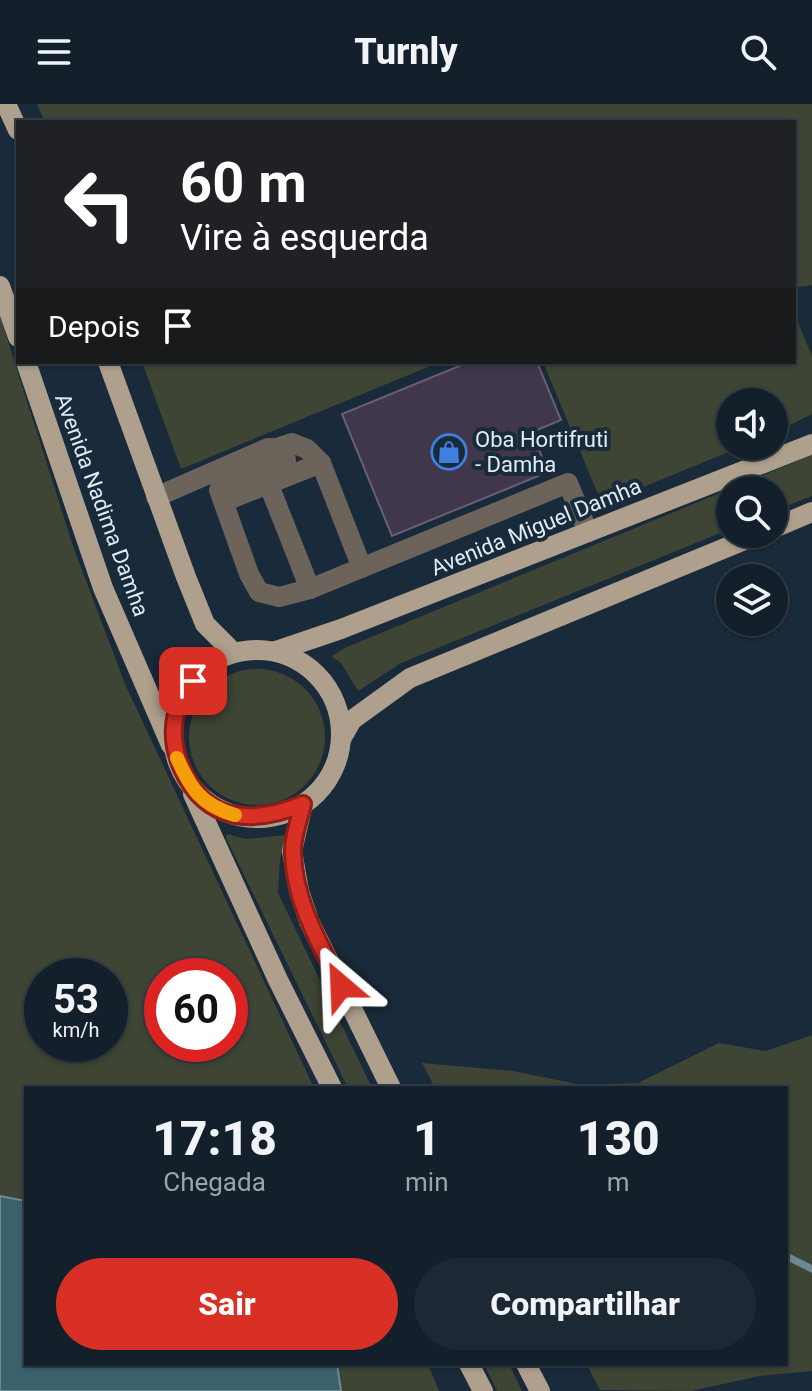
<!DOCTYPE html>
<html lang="pt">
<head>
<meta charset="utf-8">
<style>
	:root { --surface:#13202c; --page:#1c2834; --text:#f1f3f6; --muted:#9da3a9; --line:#323e48; --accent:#d93025 }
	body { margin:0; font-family:Roboto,sans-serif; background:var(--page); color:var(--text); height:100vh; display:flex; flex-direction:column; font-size:30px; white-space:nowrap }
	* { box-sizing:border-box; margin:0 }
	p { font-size:26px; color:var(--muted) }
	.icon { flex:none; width:44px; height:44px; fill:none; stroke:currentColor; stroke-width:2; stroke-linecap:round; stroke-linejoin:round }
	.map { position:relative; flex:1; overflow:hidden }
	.drawer { position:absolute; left:24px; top:982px; width:764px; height:280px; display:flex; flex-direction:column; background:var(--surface); border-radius:0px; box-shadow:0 2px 6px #0004,0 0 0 2px var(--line) }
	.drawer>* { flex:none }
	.top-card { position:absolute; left:16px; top:16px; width:780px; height:244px; border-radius:0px; box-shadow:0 2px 6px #0004,0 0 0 2px var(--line); background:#202124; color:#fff; overflow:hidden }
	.fabs { position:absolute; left:716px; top:284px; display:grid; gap:16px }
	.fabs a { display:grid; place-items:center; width:72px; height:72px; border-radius:50%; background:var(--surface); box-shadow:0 2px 6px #0004,0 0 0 2px var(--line); font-size:40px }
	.speed { position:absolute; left:24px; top:854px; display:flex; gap:16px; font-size:40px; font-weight:700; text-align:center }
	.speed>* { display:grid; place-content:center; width:104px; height:104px; border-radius:50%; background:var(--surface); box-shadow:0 2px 6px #0004,0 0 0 2px var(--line); line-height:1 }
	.speed small { font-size:20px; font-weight:400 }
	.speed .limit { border:12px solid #d22; background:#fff; color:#111 }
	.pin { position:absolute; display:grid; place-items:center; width:68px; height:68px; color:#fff; margin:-34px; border-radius:16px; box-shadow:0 4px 12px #0006 }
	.me { position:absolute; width:88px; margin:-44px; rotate:334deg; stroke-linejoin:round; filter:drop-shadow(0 0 6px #0008) }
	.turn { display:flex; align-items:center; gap:28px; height:168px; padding:0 32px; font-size:36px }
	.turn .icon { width:104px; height:104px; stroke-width:2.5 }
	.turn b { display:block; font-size:56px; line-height:68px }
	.then { display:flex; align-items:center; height:76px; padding:0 32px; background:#0003; gap:16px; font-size:30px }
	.eta { display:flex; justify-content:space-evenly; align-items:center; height:136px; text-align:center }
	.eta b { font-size:48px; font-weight:800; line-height:56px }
	.cta { display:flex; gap:16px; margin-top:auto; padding:16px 32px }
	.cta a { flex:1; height:92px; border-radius:48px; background:var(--accent); color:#fff; font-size:32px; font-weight:800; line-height:92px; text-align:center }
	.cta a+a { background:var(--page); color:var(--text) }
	header { display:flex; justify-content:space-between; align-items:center; height:104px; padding:0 32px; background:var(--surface); font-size:36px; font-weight:800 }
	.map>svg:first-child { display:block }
	.green { fill:#3f4534; fill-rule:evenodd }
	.water { fill:#3b616c; stroke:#6c8a95; stroke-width:2 }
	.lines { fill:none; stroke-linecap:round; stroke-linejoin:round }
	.stream { stroke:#6c8a95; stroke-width:7 }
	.building { fill:#40374c; stroke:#685f76; stroke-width:2 }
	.minor { stroke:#6c645b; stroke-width:20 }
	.major { stroke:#afa08d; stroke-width:20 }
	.route-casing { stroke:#8d1f18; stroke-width:20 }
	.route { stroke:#d93025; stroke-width:14 }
	.slow { stroke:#f59e0b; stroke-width:14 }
	.labels { text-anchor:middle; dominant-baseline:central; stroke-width:8; stroke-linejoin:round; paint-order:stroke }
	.poi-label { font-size:22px; fill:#e0ebf6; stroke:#192a3a; text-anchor:start }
	.street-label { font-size:22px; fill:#e0ebf6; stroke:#192a3a }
</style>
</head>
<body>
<header><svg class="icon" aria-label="menu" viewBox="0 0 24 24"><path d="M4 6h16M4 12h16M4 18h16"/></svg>Turnly<svg class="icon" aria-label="search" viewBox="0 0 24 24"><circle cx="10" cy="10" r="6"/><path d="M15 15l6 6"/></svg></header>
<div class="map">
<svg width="812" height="1287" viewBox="0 0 812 1287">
	<rect width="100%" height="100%" fill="#192a3a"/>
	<g class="green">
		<path d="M37,0h775v181l-18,3v-166h-749z"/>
		<path d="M794,209l18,43v58l-38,19v-31h-44v44h13l-141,58 -59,-142h251z"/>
		<path d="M0,212l74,233 51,135 189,404h-288v113l-26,-5zM42,872h68v68h-68zM162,872h68v68h-68z"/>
		<path d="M142,258h298l-259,107z"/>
		<path d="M812,351v41l-38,15v-21h-44v39l-329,134 -43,28 -17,-28 -10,-7 16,-9z"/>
		<circle cx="257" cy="633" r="68"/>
		<path d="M227,730l19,5 41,-4 -7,24 -2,34 94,195h-24l-122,-250z"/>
		<path d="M812,931v336l-52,5 -69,15 -91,-1 -14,-26h200v-276h-351l-13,-25 91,8 69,14 56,-2 81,-40 47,8z"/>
		<path d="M337,1260h91l11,27h-98z"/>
		<path d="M484,1260h25l13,27h-25z"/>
	</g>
	<path class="water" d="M0,1092l26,5v163h311l4,27h-341z"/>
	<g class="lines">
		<path class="stream" d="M786,1152l26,13"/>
	</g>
	<path class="building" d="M469,258h68l24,58 -29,12 16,40 -156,64 -50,-122z"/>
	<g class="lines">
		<g class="minor">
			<path d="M280,343l12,-4 15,6 14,14 41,105"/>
			<path d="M263,366l47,119"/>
			<path d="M156,393l112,-49h16l2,13 -67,29 30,84 10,18 20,5 31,-8 258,-106 20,49"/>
			<path d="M228,396l93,-37"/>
		</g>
		<g class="major">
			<path d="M6,0l12,26"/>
			<path d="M0,182l18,51"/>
			<path d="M26,258l77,226 68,157"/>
			<path d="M108,258l78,215 19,47 28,28"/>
			<path d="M774,424l38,-16"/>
			<circle cx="257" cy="630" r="84"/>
			<path d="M276,547l65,-22 471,-185"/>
			<path d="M341,635l11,-19 58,-42 349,-144"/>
			<path d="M193,690l85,186 54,108"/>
			<path d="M303,700l-11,47 7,40 10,30 82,167"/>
			<path d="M469,1260l14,27"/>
			<path d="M526,1260l14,27"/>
		</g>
	</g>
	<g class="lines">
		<defs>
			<path id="route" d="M193,577c-6,10 -13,22 -17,33 -5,20 -2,37 6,55 25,55 72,55 121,35 -3,15 -11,33 -10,49 1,48 27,91 48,133"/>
		</defs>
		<use href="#route" class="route-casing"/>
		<use href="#route" class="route"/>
		<path class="slow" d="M177,654c14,31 24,47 58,57"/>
	</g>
	<defs>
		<symbol id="shop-ring" viewBox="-11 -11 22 22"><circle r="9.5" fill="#192a3a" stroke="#3f7fe0" stroke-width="1.5"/><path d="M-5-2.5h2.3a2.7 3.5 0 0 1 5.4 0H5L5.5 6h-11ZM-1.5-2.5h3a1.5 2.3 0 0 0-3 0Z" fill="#3f7fe0"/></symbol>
	</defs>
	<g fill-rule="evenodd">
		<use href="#shop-ring" x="429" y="328" width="40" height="40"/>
	</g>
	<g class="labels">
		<g class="poi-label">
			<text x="475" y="335">Oba Hortifruti<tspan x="475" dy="25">- Damha</tspan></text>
		</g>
		<g class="street-label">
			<text transform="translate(102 401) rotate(70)">Avenida Nadima Damha</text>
			<text transform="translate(536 423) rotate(-22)">Avenida Miguel Damha</text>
		</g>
	</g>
</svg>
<div class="fabs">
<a><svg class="icon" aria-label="sound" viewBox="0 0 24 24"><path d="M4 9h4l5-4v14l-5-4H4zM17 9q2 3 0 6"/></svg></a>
<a><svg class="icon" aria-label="search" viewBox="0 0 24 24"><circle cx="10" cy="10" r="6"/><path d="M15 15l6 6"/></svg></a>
<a><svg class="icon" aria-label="layers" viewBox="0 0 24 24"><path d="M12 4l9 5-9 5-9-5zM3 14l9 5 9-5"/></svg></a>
</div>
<div class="speed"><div>53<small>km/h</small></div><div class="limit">60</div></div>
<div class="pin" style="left:193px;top:577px;background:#d93025"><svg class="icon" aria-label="arrive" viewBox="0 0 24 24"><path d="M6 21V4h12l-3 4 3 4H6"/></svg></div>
<svg class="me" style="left:341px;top:882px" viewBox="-20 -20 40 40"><path d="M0-17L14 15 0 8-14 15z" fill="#d93025" stroke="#fff" stroke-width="4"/></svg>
<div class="top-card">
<div class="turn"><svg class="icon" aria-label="left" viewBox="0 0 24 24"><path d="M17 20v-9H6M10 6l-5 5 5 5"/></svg><div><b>60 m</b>Vire à esquerda</div></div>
<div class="then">Depois<svg class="icon" aria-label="arrive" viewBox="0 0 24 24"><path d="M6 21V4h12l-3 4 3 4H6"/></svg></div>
</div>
<section class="drawer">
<div class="eta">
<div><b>17:18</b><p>Chegada</p></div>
<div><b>1</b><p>min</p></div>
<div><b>130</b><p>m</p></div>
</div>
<div class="cta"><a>Sair</a><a>Compartilhar</a></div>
</section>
</div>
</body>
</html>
